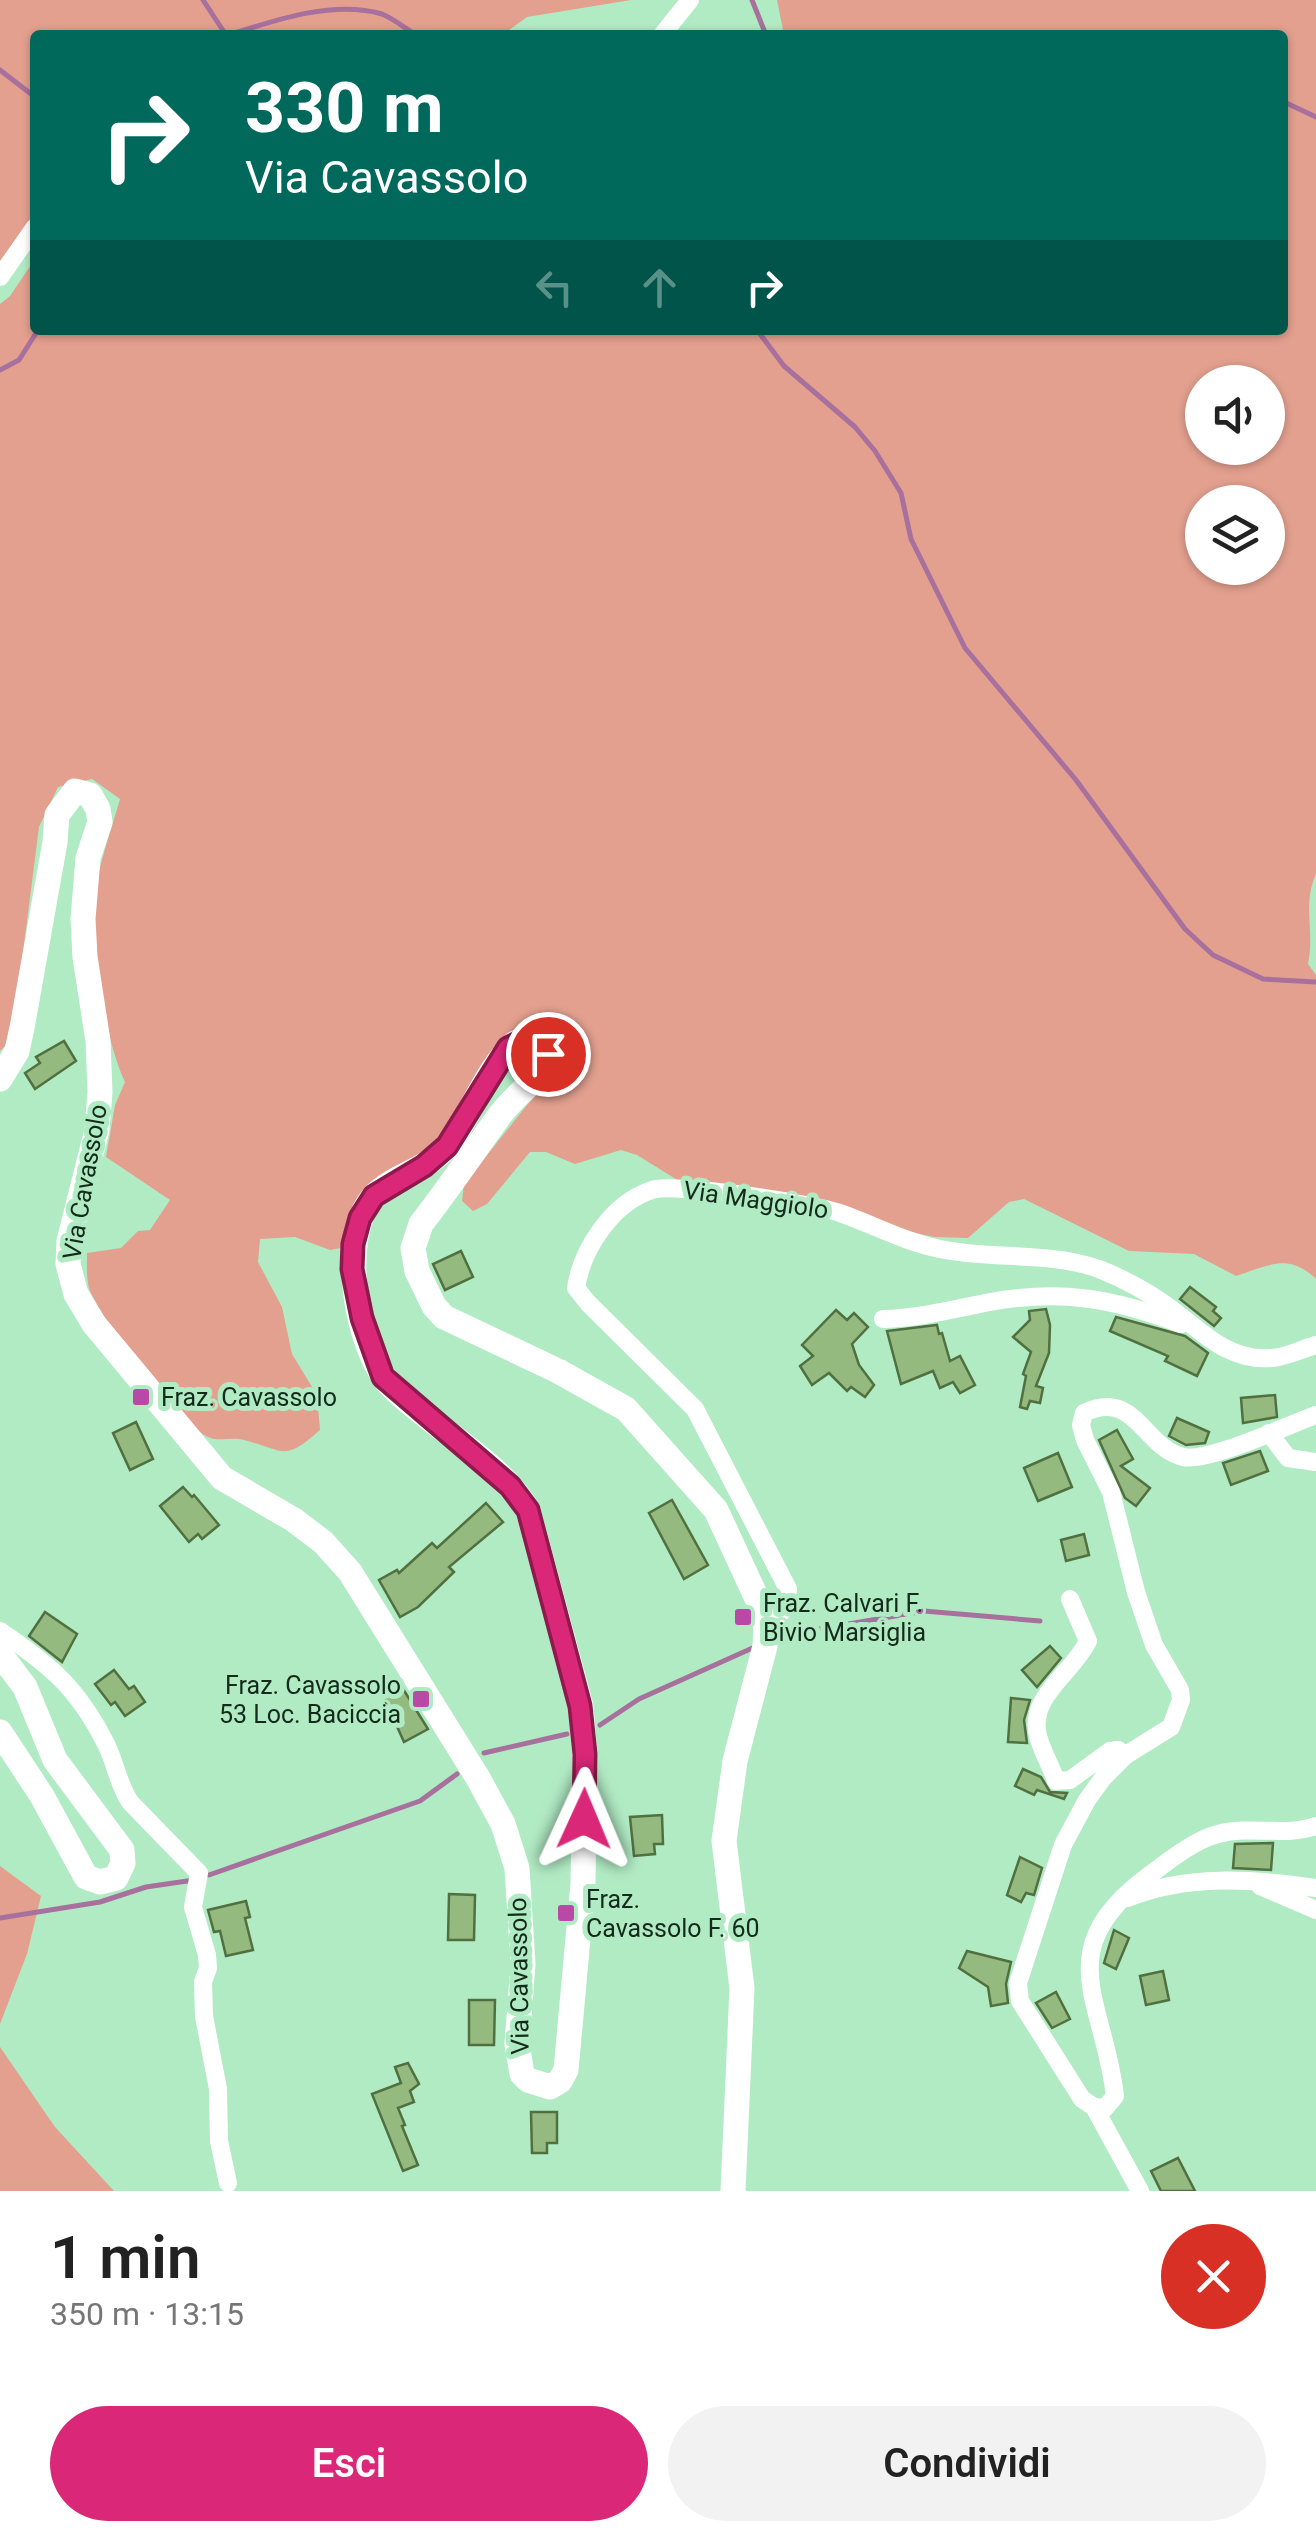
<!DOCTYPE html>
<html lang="it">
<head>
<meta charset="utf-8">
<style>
	:root { --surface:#fff; --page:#f2f2f2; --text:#222; --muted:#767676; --accent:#db2777 }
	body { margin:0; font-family:Roboto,sans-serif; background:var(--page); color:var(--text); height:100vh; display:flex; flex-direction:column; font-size:38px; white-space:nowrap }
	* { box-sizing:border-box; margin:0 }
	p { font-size:32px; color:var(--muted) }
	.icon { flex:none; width:55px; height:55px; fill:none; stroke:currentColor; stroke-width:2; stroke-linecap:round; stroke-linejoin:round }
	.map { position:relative; height:2191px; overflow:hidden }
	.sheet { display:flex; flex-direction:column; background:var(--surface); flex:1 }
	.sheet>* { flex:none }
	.hud { position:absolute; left:30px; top:30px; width:1258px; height:305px; border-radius:10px; box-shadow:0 2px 8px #0004; background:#00695c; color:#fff; overflow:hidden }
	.buttons { position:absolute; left:1185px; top:365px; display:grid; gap:20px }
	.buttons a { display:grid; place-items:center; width:100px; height:100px; border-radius:50%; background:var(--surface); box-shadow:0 2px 8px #0004; font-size:50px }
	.pin { position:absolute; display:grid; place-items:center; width:85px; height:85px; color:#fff; margin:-42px; border:5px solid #fff; border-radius:50%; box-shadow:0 2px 10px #0007 }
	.me { position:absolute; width:110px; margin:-55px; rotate:1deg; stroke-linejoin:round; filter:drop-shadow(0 0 8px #0008) }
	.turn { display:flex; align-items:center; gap:35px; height:210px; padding:0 50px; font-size:45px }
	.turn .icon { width:130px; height:130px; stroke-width:2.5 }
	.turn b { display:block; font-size:70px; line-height:85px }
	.lanes { display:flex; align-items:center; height:95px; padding:0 50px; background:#0003; justify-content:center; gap:50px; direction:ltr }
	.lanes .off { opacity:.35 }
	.round { display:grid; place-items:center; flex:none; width:105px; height:105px; border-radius:52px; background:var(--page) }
	.summary { display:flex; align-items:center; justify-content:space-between; height:170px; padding:0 50px }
	h1 { font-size:60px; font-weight:600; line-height:75px }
	.button { display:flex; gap:20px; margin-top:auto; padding:20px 50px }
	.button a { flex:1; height:115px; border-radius:60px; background:var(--accent); color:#fff; font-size:40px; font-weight:600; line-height:115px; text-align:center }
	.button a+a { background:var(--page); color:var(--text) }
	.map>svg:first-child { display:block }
	.green { fill:#e3a08f; fill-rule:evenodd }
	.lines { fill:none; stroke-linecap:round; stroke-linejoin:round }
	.stream { stroke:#a8709c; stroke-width:5 }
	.building { fill:#94ba7f; stroke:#517040; stroke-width:2.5 }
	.minor { stroke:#fff; stroke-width:18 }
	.secondary { stroke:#fff; stroke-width:25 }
	.route-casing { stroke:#8e194d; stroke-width:25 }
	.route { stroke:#db2777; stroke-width:18 }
	.poi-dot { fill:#b949a6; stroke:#b1ebc4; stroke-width:4 }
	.labels { text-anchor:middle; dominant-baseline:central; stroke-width:10; stroke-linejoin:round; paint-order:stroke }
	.street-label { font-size:25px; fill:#142b1c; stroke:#b1ebc4 }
	.poi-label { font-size:25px; fill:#142b1c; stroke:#b1ebc4; text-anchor:start }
</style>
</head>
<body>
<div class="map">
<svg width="1316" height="2191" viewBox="0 0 1316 2191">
	<rect width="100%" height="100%" fill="#b1ebc4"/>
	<g class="green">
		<path d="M0,0h631l-104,17 -25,18h-467v179l-35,47z"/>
		<path d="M777,0h539v874c-14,31 -1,56 -8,90l8,11v304c-28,-27 -49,-13 -80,-3l-42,-22 -65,-3 -105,-52 -15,3 -41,36 -34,-1 -255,-56 -42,-26 -16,-5 -46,14 -29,-12h-16l-43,52 -14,7 -11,-10 2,-17 63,-79 35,-37c0,-25 -19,-50 -46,-39l-78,111 -86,72 -11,36 -11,2 -35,-13 -35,2 -2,23 24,45 10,47 25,41 3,35c-37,33 -36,20 -76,10 -12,-4 -25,3 -38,-4 -28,-16 -103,-114 -116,-145 -4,-11 -3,-26 -3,-38l34,-5 17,-17 12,-1 20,-30 -64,-43 9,-52 10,-23c-18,-37 -37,-136 -32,-176 4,-37 17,-72 27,-107l-28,-20 -34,8 -19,40 -22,173 -12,46 -5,5v-747l10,-8 25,-37v71h1247v-295h-498zM1202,382h66v66h-66zM1202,502h66v66h-66z"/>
		<path d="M0,1866l41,30 -14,58 -27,70z"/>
		<path d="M0,2047l55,80 59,64h-114z"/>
	</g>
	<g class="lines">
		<g class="stream">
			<path d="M203,0l23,35"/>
			<path d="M752,0l14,35"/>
			<path d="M229,35c46,-15 104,-35 153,-21 12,5 23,14 34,21"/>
			<path d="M0,70l35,27"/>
			<path d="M1282,101l34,16"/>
			<path d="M757,330l27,36 71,61 20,24 26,42 10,46 54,109 111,132 109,149 28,26 50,24 53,3"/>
			<path d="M0,370l19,-10 19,-30"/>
			<path d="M772,1641l13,-6 139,-24 116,10"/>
			<path d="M600,1725l39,-26 118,-53"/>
			<path d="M484,1753l83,-19"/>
			<path d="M209,1875l211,-74 37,-27"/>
			<path d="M0,1918l100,-16 46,-15 48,-7"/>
		</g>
	</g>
	<g class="building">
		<path d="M64,1041l12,20 -41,28 -10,-16 15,-10 -4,-6z"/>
		<path d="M461,1251l12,26 -28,13 -12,-26z"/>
		<path d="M1190,1287l26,20 -3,4 8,7 -7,8 -34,-27z"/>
		<path d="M1046,1309l4,16 -1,28 -13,33 7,2 -3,15 -10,-2 -3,8 -7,-2 6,-31 -3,-2 8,-22 -18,-15 17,-17 -1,-9z"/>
		<path d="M836,1310l11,10 7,-7 14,14 -16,17 7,21 15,20 -9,12 -14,-10 -4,4 -18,-18 -17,12 -12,-19 13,-10 -11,-11z"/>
		<path d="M1116,1317l69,19 23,17 -11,23 -32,-15 3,-5 -58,-25z"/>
		<path d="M937,1325l2,9 3,-1 8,28 10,-5 15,29 -15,8 -7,-11 -13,6 -7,-17 -32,13 -14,-53z"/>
		<path d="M1275,1395l2,22 -34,6 -2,-25z"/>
		<path d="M1177,1418l32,14 -4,11 -19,2 -17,-9z"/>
		<path d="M136,1422l17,37 -23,11 -17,-37z"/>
		<path d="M1117,1430l16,29 -12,7 29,22 -14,18 -11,-8 -26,-58z"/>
		<path d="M1260,1451l8,20 -37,14 -8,-22z"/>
		<path d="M1058,1453l14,34 -34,14 -14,-33z"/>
		<path d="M183,1487l9,10 2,-2 25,30 -17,14 -4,-5 -9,8 -29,-36z"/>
		<path d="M672,1500l36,65 -24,14 -35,-66z"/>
		<path d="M486,1503l17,19 -54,45 5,5 -36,35 -18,10 -21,-37 18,-10 2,3 33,-30 5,5z"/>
		<path d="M1084,1534l5,21 -23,6 -5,-21z"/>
		<path d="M45,1612l32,22 -15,28 -33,-26z"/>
		<path d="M1050,1646l11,12 -24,29 -15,-17z"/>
		<path d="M114,1670l15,19 5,-3 11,16 -20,14 -10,-14 -4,3 -16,-21z"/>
		<path d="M400,1684l28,45 -24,13 -22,-49z"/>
		<path d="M1011,1698l19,2 -6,20 3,23 -19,-1z"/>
		<path d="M1023,1769l18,8 9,15 17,1 -3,6 -27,-9 -3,5 -19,-9z"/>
		<path d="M662,1815l1,29h-9l1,10 -21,2 -4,-39z"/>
		<path d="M1273,1843l-2,27 -38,-2 2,-24z"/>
		<path d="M1020,1857l22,11 -8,27 -8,-2 -5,9 -14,-7z"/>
		<path d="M449,1894l26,1 -1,45h-26z"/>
		<path d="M246,1901l4,16 -5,1 8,32 -27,6 -6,-25 -6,1 -6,-22z"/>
		<path d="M1114,1930l15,8 -13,31 -12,-6z"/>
		<path d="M967,1951l44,11 -5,22 2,19 -17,3 -3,-19 -29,-19z"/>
		<path d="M1163,1971l6,29 -23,5 -6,-29z"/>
		<path d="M1056,1992l14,27 -18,9 -16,-25z"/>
		<path d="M469,2000h26l-1,45h-25z"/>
		<path d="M408,2063l11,21 -9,7 4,11 -16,6 7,17 -3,1 16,39 -15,6 -31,-77 29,-11 -6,-16z"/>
		<path d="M531,2112h26v31h-10v10h-15z"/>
		<path d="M1178,2158l17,33h-34l-10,-20z"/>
	</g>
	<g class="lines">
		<g class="minor">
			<path d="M662,35l28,-35"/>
			<path d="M0,277l35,-50"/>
			<path d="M883,1319c37,-1 71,-10 107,-17 72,-13 125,-3 191,22"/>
			<path d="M1269,1433l19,25 28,4"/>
			<path d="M1070,1599l18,42c-15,32 -60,55 -50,95 4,15 13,30 18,45l14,-1 40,-29 8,-1 8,5"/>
			<path d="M766,1629l21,-23 1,-17 -93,-180 -107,-106 -12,-15c6,-39 36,-85 76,-98 21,-8 163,14 188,23 34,12 65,29 100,36 51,11 109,2 159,20 23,9 47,22 67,36 33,23 60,57 106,53 14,-1 30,-9 44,-13"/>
			<path d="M0,1631c50,34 78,57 106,113 10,20 12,40 24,58l69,71 -6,34 14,48 1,13 -5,14 1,34 14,73 1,52 9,42"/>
			<path d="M1260,1886l56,24"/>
			<path d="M1128,1898c60,-24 125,-19 188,-10"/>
			<path d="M1094,2107l11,1 10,-12c-11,-96 -66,-145 32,-219 20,-15 47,-37 71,-43 34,-9 67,3 98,-8"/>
			<path d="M1140,2191l-46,-84 -12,-8 -62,-98 -2,-18 45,-138 24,-45 16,-22 23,-23 45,-28 10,-27 -1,-10 -26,-45 -18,-53 -25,-100 -26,-52 -4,-15 3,-12c51,-25 59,34 99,44 24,6 105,-32 133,-42"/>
		</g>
		<g class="secondary">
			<path d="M0,1079l17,-28 5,-23 33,-186 2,-27 18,-24 15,4 8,14 2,13 -12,36 -5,61 2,38 13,84 2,51 -3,38 -28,111 -1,23 8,30 18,30 128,154 72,42 29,22 27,30 128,206 25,46 14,44 6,96 -6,80 5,30 6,6 22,7 10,-6 6,-11 17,-186 2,-130 -4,-48 -53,-196c-29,-49 -94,-82 -135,-122 -36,-35 -57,-151 -19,-192 21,-22 55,-26 74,-51 24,-31 38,-76 67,-102l12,-5 17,8 3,16c-12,21 -32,33 -47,53 -26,36 -51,73 -79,109l-8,24 4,23 17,35 10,11 114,54 68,38 90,101 44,95 6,24 -1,17 -30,115 -11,80 18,147 -9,203"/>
			<path d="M0,1654l25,33 30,73 67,90 1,13 -7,15 -16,4 -14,-5 -44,-81 -42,-64"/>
		</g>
	</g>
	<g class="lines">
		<defs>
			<path id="route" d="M548,1054l-4,-8 -16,-8 -20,10 -61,98 -23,20 -50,30 -14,22 -7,26 -1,25 10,49 21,59 127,109 18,24 52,196 5,48 -1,65"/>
		</defs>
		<use href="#route" class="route-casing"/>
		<use href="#route" class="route"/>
	</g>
	<g class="poi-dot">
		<rect x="131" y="1387" width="20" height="20" rx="5"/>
		<rect x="733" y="1607" width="20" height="20" rx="5"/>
		<rect x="411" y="1689" width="20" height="20" rx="5"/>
		<rect x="556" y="1903" width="20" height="20" rx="5"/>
	</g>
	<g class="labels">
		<g class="street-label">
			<text transform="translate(85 1182) rotate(-80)">Via Cavassolo</text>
			<text transform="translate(756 1200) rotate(8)">Via Maggiolo</text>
			<text transform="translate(519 1976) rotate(-91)">Via Cavassolo</text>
		</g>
		<g class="poi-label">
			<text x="161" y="1397">Fraz. Cavassolo</text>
			<text x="763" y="1603">Fraz. Calvari F.<tspan x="763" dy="29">Bivio Marsiglia</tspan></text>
			<text x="401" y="1685" text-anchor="end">Fraz. Cavassolo<tspan x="401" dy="29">53 Loc. Baciccia</tspan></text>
			<text x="586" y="1899">Fraz.<tspan x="586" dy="29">Cavassolo F. 60</tspan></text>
		</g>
	</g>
</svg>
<div class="buttons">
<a><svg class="icon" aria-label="sound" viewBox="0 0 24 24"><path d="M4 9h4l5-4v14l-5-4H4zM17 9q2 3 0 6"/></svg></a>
<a><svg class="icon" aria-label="layers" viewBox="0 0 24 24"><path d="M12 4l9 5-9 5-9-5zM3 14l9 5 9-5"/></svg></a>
</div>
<div class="pin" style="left:548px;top:1054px;background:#d93025"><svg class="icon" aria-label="arrive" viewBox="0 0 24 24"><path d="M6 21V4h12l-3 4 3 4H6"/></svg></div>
<svg class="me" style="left:584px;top:1819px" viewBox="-20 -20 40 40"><path d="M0-17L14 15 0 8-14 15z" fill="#db2777" stroke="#fff" stroke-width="4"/></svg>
<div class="hud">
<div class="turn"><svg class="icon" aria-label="right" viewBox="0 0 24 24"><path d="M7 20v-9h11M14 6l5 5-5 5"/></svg><div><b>330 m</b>Via Cavassolo</div></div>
<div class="lanes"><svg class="icon off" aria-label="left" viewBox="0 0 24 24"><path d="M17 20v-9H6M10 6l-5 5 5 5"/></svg><svg class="icon off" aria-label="ahead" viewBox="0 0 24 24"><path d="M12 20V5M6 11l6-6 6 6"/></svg><svg class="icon" aria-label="right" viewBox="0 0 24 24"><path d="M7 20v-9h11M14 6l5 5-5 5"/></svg></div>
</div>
</div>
<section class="sheet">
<div class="summary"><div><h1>1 min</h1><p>350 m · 13:15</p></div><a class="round" style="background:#d93025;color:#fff"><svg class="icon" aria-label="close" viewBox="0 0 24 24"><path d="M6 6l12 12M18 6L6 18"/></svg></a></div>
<div class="button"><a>Esci</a><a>Condividi</a></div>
</section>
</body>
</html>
